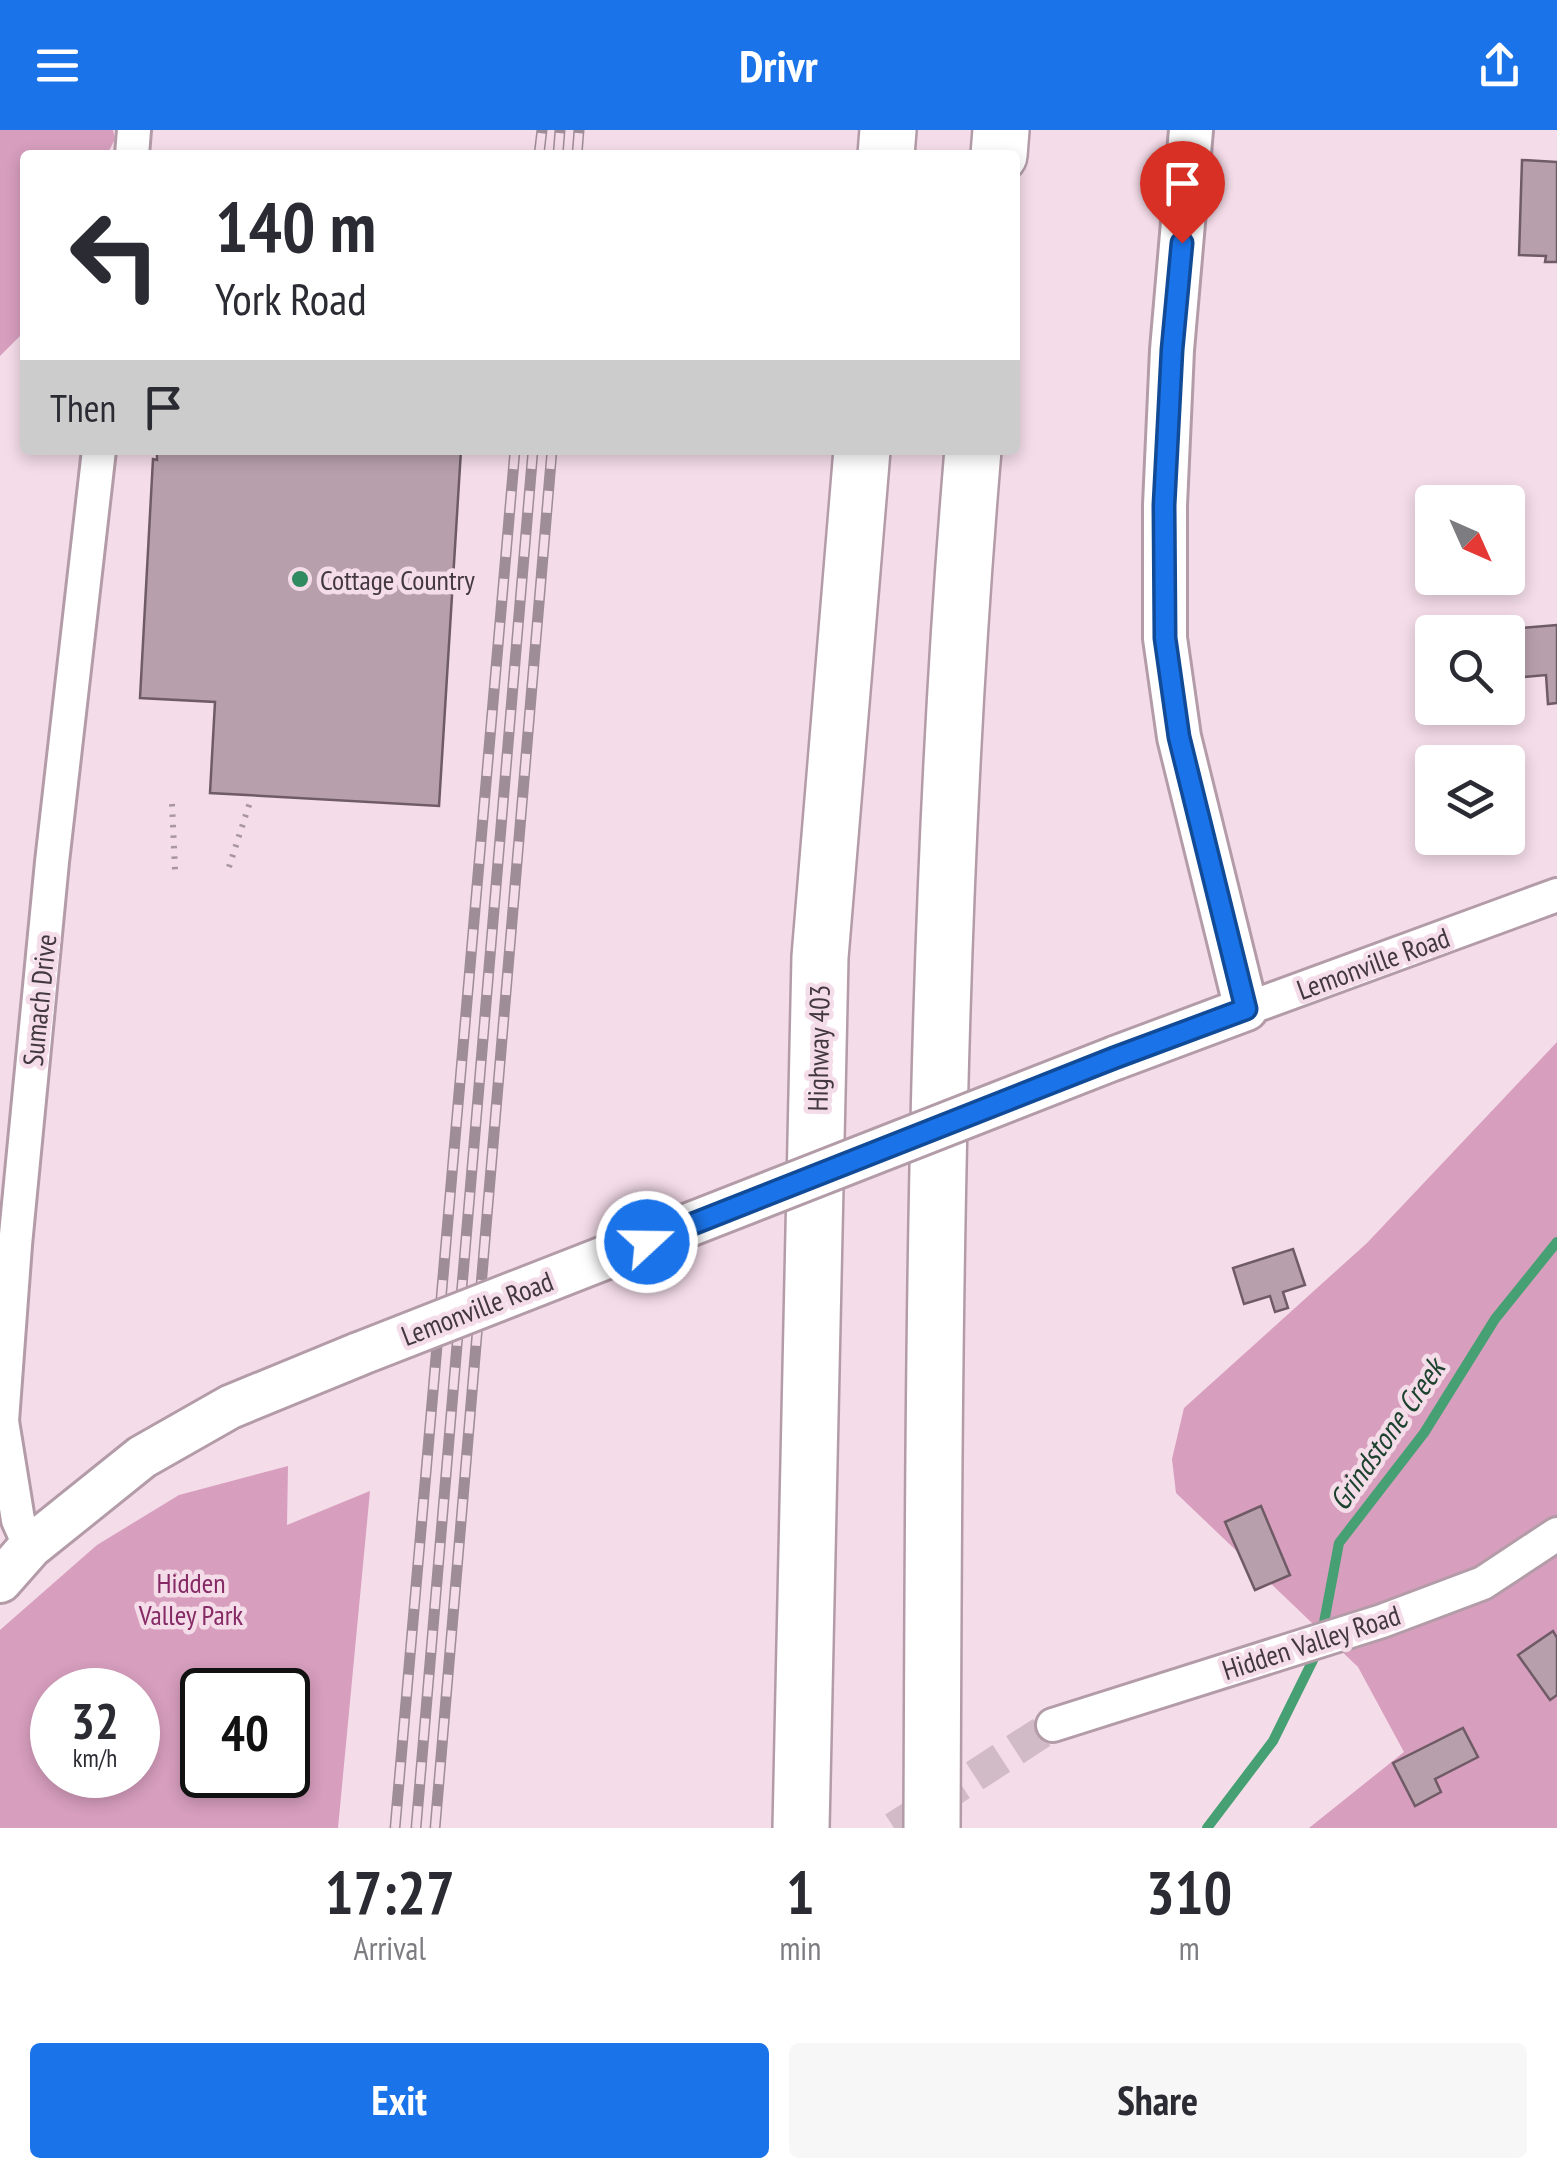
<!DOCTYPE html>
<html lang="en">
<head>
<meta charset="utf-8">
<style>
	:root { --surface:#fff; --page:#f7f7f7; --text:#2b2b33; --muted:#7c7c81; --accent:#1a73e8 }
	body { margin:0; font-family:"PT Sans Narrow",sans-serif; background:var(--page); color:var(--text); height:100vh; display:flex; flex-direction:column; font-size:38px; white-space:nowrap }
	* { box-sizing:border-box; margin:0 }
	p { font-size:32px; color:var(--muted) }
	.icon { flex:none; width:55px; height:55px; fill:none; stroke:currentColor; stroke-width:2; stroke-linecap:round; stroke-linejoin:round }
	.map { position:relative; height:1698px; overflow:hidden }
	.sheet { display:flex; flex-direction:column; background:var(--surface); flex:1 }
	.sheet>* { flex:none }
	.top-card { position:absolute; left:20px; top:20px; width:1000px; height:305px; border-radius:10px; box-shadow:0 5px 15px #0003; background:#fff; color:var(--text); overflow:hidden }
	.needle { width:65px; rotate:135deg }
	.controls { position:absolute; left:1415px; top:355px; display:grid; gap:20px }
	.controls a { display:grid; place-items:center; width:110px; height:110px; border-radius:10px; background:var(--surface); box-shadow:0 5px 15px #0003; font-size:50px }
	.speed { position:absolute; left:30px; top:1538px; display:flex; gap:20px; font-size:50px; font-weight:700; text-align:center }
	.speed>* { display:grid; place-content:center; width:130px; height:130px; border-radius:50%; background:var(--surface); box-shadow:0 5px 15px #0003; line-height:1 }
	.speed small { font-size:25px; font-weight:400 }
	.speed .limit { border:5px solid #111; border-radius:15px; background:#fff; color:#111 }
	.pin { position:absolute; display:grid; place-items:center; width:85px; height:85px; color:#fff; margin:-102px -42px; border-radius:50% 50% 50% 0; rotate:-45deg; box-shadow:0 0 10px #0007 }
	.pin .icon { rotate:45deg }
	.me { position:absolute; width:110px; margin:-55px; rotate:69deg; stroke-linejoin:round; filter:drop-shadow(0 0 8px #0008) }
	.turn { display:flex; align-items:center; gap:35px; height:210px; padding:0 30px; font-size:45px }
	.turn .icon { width:130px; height:130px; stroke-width:2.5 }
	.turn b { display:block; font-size:70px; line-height:85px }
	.then { display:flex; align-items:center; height:95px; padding:0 30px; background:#0003; gap:20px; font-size:38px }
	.eta { display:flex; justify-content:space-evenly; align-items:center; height:170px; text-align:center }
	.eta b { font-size:60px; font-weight:600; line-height:70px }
	.action { display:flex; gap:20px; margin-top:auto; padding:20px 30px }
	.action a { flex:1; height:115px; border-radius:10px; background:var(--accent); color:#fff; font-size:40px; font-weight:600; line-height:115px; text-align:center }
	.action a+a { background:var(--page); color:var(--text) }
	header { display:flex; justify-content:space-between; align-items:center; height:130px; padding:0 30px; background:var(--accent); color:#fff; font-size:45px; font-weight:600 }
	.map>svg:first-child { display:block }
	.green { fill:#d79ebe; fill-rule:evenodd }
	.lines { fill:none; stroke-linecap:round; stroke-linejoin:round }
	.stream { stroke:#46a073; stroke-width:10 }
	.building { fill:#b7a0ac; stroke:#6f5b66; stroke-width:2.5 }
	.minor-tunnel { stroke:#d0bbc7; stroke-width:32; stroke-dasharray:32 16; stroke-linecap:butt }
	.minor-casing { stroke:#b39ca8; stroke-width:38 }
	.tertiary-casing { stroke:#b39ca8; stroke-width:48 }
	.motorway-casing { stroke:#b39ca8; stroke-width:60 }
	.path { stroke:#a896a0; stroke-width:6; stroke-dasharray:2.5 8; stroke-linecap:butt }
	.minor { stroke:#fff; stroke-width:32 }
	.tertiary { stroke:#fff; stroke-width:42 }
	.motorway { stroke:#fff; stroke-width:55 }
	.rail-casing { stroke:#9e8c96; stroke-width:11 }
	.rail { stroke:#f4dce9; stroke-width:8; stroke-dasharray:22; stroke-linecap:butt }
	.tertiary-bridge-casing { stroke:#b39ca8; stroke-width:48; stroke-linecap:butt }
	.tertiary-bridge { stroke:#fff; stroke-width:42 }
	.route-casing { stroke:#114b97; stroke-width:25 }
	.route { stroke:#1a73e8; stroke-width:18 }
	.poi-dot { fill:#318b60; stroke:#f4dce9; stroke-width:4 }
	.labels { text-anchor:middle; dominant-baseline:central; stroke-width:9; stroke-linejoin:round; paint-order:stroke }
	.poi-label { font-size:28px; fill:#42383e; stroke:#f4dce9; text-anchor:start }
	.street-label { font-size:28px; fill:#42383e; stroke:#f4dce9 }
	.park-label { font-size:28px; fill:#852a65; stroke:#f4dce9 }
	.water-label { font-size:30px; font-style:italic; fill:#1c422e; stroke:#f4dce9 }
</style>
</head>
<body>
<header><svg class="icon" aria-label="menu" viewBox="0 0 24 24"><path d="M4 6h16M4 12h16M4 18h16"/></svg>Drivr<svg class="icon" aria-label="share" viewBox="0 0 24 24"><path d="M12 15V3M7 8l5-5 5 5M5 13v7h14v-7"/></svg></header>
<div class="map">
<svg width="1557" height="1698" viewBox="0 0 1557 1698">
	<rect width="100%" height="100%" fill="#f4dce9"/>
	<g class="green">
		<path d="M0,0h113l2,9 -8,16h-82v176l-25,25z"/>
		<path d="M1557,912v786h-248l95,-76 -46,-85 -182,-174 -4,-34 12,-51 183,-165z"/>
		<path d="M288,1336l-1,59 83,-34 -32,337h-338v-198l97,-85 82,-50zM138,1560v85h-86v-85zM202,1560h86v85h-86z"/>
	</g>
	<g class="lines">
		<g class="stream">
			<path d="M1322,1503l17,-90 85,-110 71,-114 62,-77"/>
			<path d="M1207,1698l66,-87 45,-91"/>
		</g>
	</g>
	<g class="building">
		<path d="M1522,30l35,2v100h-12l1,-6 -27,-1z"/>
		<path d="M157,320h304l-22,356 -229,-13 5,-91 -75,-4 13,-239 4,1z"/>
		<path d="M1557,495v78l-9,1 -2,-29 -33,3 -4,-49z"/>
		<path d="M1293,1119l12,36 -22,7 5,16 -13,4 -5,-16 -26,8 -11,-36z"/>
		<path d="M1261,1376l29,69 -35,15 -30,-68z"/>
		<path d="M1553,1501l4,7v57l-7,5 -32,-45z"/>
		<path d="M1463,1598l15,29 -43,22 6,13 -26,14 -22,-43z"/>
	</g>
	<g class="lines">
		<path class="minor-tunnel" d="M894,1698l159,-103"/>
		<defs>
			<g id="minor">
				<path d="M132,25l2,-25"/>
				<path d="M1246,879l311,-114"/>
				<path d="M30,1417l-12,-27 -16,-99 13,-176 37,-383 47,-412"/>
				<path d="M1053,1595l329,-104 101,-38 74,-49"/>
			</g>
			<g id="tertiary">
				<path d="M1115,928l131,-49 -67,-272 -14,-99v-133l7,-155 19,-220"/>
				<path d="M0,1451l30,-34 112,-90 88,-50 129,-53"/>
			</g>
			<g id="motorway">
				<path d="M886,25l2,-25"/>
				<path d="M999,25l2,-25"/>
				<path d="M801,1698l19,-871 42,-507"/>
				<path d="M932,1698c2,-459 2,-920 41,-1378"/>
			</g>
		</defs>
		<use href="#minor" class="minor-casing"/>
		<use href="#tertiary" class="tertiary-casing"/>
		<use href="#motorway" class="motorway-casing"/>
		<g class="path">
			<path d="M172,674l3,66"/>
			<path d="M229,737l21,-65"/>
		</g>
		<use href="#minor" class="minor"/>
		<use href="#tertiary" class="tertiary"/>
		<use href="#motorway" class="motorway"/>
		<defs>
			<g id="rail">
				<path d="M539,25l3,-25"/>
				<path d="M558,25l2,-25"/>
				<path d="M577,25l2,-25"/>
				<path d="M395,1698l120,-1378"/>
				<path d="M416,1698l117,-1378"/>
				<path d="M435,1698l117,-1378"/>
			</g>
		</defs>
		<use href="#rail" class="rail-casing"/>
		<use href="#rail" class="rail"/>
		<defs>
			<path id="tertiary-bridge" d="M359,1224l756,-296"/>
		</defs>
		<use href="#tertiary-bridge" class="tertiary-bridge-casing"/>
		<use href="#tertiary-bridge" class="tertiary-bridge"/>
	</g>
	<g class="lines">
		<defs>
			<path id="route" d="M647,1112l467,-184 132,-49 -67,-272 -14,-99 -1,-133 8,-155 10,-107"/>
		</defs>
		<use href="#route" class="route-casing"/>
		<use href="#route" class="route"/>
	</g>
	<circle class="poi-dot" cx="300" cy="449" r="10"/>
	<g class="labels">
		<g class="poi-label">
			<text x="320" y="449">Cottage Country</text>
		</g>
		<g class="street-label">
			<text transform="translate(1373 833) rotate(-20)">Lemonville Road</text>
			<text transform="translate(39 870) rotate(-84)">Sumach Drive</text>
			<text transform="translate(818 918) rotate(-89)">Highway 403</text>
			<text transform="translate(477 1178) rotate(-21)">Lemonville Road</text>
			<text transform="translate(1311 1512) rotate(-18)">Hidden Valley Road</text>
		</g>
		<g class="park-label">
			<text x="191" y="1452">Hidden<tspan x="191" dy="32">Valley Park</tspan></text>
		</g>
		<g class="water-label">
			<text transform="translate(1386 1304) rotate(-55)">Grindstone Creek</text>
		</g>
	</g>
</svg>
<div class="controls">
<a><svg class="needle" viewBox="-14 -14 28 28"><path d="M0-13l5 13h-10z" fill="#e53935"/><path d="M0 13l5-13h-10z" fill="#7c7c81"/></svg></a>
<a><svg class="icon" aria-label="search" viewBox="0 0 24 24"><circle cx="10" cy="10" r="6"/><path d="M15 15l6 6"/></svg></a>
<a><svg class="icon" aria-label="layers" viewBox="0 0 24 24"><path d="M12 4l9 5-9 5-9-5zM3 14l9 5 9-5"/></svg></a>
</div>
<div class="speed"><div>32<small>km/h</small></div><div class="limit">40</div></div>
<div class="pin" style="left:1182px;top:113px;background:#d93025"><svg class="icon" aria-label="arrive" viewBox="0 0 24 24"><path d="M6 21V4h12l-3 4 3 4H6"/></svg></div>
<svg class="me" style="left:647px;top:1112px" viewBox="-20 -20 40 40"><circle r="17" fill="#1a73e8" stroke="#fff" stroke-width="3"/><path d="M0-11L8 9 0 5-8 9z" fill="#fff"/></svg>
<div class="top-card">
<div class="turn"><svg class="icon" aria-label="left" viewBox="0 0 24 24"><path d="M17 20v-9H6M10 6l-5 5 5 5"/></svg><div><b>140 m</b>York Road</div></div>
<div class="then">Then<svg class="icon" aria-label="arrive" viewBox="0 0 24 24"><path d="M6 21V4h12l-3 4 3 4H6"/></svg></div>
</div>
</div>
<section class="sheet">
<div class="eta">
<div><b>17:27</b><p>Arrival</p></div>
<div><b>1</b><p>min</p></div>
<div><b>310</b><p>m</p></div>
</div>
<div class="action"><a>Exit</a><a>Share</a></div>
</section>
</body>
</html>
